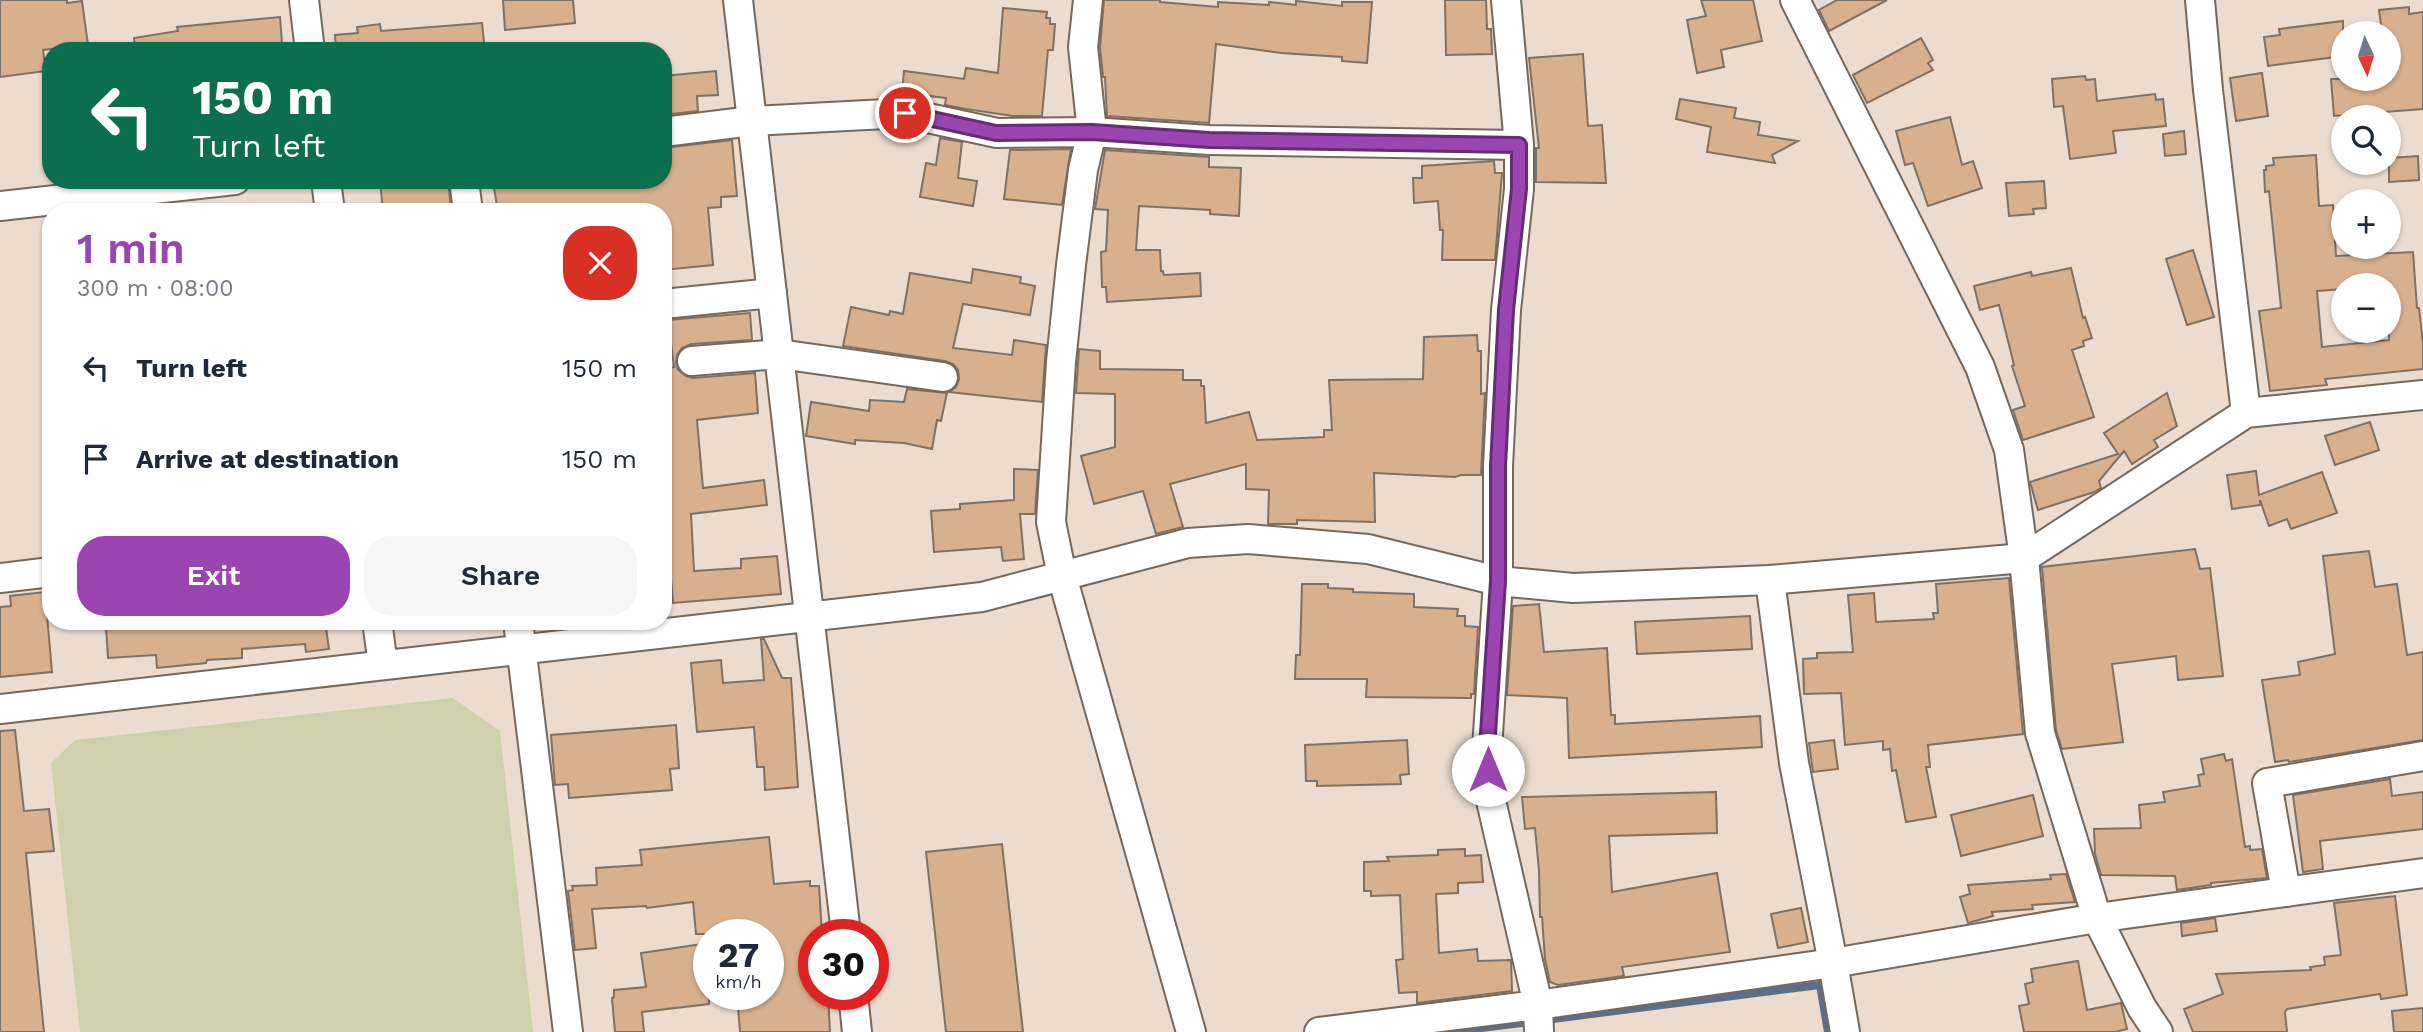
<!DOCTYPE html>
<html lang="en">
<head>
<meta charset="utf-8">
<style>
	:root { --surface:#fff; --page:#f6f6f7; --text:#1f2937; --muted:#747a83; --accent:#9a45b2 }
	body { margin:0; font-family:"Work Sans",sans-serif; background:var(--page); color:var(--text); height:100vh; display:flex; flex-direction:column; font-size:26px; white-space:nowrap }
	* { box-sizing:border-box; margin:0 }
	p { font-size:23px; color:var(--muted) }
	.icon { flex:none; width:38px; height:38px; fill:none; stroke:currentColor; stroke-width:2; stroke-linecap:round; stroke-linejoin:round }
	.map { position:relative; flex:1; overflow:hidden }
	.side { position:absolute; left:42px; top:203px; width:630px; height:427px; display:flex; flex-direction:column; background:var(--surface); border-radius:28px; box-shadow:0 2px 5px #0004 }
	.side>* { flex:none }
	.top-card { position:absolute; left:42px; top:42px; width:630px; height:147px; border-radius:28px; box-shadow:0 2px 5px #0004; background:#0b6e4f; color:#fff; overflow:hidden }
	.needle { width:46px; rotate:176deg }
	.tools { position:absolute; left:2331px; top:21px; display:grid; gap:14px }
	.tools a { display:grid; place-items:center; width:70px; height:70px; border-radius:50%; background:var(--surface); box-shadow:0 2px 5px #0004; font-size:35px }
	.speed { position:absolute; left:693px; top:919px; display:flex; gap:14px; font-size:35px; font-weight:700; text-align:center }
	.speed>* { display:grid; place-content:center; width:91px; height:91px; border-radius:50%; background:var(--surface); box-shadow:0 2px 5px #0004; line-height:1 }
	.speed small { font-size:18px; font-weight:400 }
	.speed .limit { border:10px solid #d22; background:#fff; color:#111 }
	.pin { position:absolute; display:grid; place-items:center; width:60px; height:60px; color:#fff; margin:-30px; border:4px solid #fff; border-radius:50%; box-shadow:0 2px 7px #0007 }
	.me { position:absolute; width:77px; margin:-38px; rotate:0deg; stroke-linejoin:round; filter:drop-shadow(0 0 5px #0008) }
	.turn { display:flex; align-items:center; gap:24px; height:147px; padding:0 35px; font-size:32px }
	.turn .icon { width:91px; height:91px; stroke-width:2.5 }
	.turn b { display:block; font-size:49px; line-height:60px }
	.round { display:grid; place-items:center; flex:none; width:74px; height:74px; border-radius:28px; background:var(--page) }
	.head { display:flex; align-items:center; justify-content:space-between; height:119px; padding:0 35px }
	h1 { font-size:42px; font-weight:600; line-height:52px; color:var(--accent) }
	.action { display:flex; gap:14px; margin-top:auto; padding:14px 35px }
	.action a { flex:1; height:80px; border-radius:28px; background:var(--accent); color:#fff; font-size:28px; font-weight:600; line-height:80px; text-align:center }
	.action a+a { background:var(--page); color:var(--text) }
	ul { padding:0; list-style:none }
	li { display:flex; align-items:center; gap:21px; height:91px; padding:0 35px }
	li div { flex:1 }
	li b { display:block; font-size:26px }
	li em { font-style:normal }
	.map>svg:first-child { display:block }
	.green { fill:#ced1ab }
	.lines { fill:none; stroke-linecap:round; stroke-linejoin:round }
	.stream { stroke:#5d6e88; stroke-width:8 }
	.building { fill:#d8b08e; stroke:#7e7165; stroke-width:2; fill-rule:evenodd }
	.minor-casing { stroke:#75685d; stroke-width:32 }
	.minor { stroke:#fff; stroke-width:28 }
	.route-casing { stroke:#642d74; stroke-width:18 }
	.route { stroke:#9a45b2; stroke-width:12 }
</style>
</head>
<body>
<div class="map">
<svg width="2423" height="1032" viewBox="0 0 2423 1032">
	<rect width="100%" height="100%" fill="#ebdccf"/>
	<path class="green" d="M453,698l47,33 33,301h-453l-29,-269 24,-23z"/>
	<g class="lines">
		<path class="stream" d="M1450,1032l370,-47 8,47"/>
	</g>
	<g class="building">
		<path d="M0,0h67v3l15,-2 6,44 -45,5 3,21 -46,6z"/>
		<path d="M503,0h70l2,23 -70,7z"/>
		<path d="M1104,0h56v2l58,5v-5l51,3v-3l27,3v-4l46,5v-4h30l-5,61 -25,-2v-4l-61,-4 -65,-9 -7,79 -102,-7 -2,-39h-2l-3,-30z"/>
		<path d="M1445,0h41l1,29h4l1,25 -46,1z"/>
		<path d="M1701,0h52l9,41 -41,9 3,17 -27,6 -10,-53 19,-4z"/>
		<path d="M1837,0h50l-58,31 -10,-21z"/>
		<path d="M2409,7v7l14,-2v97l-89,7 -3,-37h58v-46h-7l-3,-23z"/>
		<path d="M1003,8l44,4 -1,6h4v6h5l-2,26h-5l-6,66h-29l-47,-7 -21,-4 1,-7 -44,-5 2,-22 60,8 2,-11 32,5z"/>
		<path d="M280,17l2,26 -35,3v5h-112l-1,-13 44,-7 -1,-4z"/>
		<path d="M2343,21v35l-75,10 -4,-29 16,-2 -1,-6z"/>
		<path d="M482,23l3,28h-149l-1,-16 23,-2 -1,-6 23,-3 1,7z"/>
		<path d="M1921,38l12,22 -5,3 5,7 -66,33 -14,-28z"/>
		<path d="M1583,54l5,72 14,-1 4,58 -70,-1v-34h3l-10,-90z"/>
		<path d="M716,71l2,24 -21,1 1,15 -35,4v-39z"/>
		<path d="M2262,73l6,43 -32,5 -6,-43z"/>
		<path d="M2085,76l1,4 9,-1 2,22 58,-7 1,6 7,-1 3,27 -53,5 3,22 -46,6 -7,-53 -9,1 -2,-28z"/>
		<path d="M1680,99l56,9 -2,10 26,4 -2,13 40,6 -26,14 3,8 -68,-11 4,-25 -35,-8z"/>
		<path d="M1950,117l12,48 11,-4 9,27 -54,18 -15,-43 -8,2 -9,-34z"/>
		<path d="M2184,131l2,23 -21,2 -2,-22z"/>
		<path d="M940,138l22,4 -4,36 19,3 -4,25 -53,-9 6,-34 10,2z"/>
		<path d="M732,140l5,56 -16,1v10l-13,1 5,57 -50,5v-58h-165l-4,-24 41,-5 -1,-3h85v5l44,-5v-32z"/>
		<path d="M1071,149l-9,56 -58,-6 6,-49z"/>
		<path d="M1105,150l104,7v10l32,1 -2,48 -29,-2v-4l-71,-4 -3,44h24l1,21h2l1,4 36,-2 1,23 -94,6 -1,-15h-4l-1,-35 5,-1 2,-41 -13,-1z"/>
		<path d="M2316,155l3,51 14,-1 3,51 77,-4 4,56h2l4,35v26l-98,10 2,6 -57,6 -11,-80 22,-3 -12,-117 -4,1 -1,-22h2v-4l8,-1 -1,-7zM2343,285h46v55l-67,7 -5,-56 26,-2z"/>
		<path d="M2418,156l1,24 -30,2v-24z"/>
		<path d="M1494,161l1,12h7l-7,87h-53l1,-30h-3l-2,-29 -24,2 -1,-25h9v-12z"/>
		<path d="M380,180h68l3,29 -68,3z"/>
		<path d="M2044,181l2,27 -13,1 1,5 -25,2 -3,-33z"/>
		<path d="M2193,250l21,67 -27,8 -21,-66z"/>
		<path d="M2071,268l12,50 2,-1 7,21 -9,3 1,5 -12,4 22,67 -71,23 -10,-30 12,-4 -13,-40 2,-1 -15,-60 -19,5 -6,-24 57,-14 1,4z"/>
		<path d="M973,269l48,8 -1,6 15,3 -5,29 -67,-11 -10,44 59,7 2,-15 32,5 -4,57 -93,-10 7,-5 3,-8 -1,-9 -5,-6 -8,-3 -102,-15 8,-39 38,8 1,-4 13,3 7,-41 61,10z"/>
		<path d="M750,313l2,27 -61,4 -9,4 -5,7 -1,8 2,7 8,6 7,2 62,-5 3,40 -61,7 6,68 61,-8 3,25 -76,9 3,57 47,-3v-9l36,-3 4,38 -108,9 -4,-50h-6v-185l11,-1 -6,-47z"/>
		<path d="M1477,335l1,16h3v43l4,-1 -4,82h-20l-6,2 -81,-4 1,49 -78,-2v4h-29l1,-34 -23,-1v-25l-76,20 13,43 -27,7 -13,-43 -49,13 -13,-48 34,-9v-53l-39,-1 3,-44 21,2v18l83,1v10h18v6h3l2,37 43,-11 8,28 67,-3v-7h8l-3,-50 94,-1 1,-42z"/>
		<path d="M907,389l40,4 -6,28 -4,-1 -5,29 -28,-6 -49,-3v4l-49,-8 5,-34 58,9 1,-11 34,2z"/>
		<path d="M2167,393l10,33 -23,14 4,7 -26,17 -8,-13 -25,30 2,7 -7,4 -56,18 -8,-28 88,-28 -14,-21z"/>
		<path d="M2370,422l9,28 -44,15 -10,-29z"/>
		<path d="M1014,469l24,1 -3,44h-15l4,45 -21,2 -2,-14 -67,5 -3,-41 29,-2v-5l54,-4z"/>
		<path d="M2256,471l3,24 63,-23 15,41 -46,16 -4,-10 -18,7 -9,-26v5l-28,4 -5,-34z"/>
		<path d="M2195,549l5,20 10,-1 13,108 -45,4 -2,-24 -64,8 11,78 -61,7 -6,-19 -14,-163z"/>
		<path d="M2369,551l6,36 22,-3 10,71 16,-3v88l-134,22 -1,-2 -13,2 -13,-82 38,-5 -2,-13 37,-8 -12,-98z"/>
		<path d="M2009,578l14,156 -95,11 2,22h-4l10,50 -30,5 -10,-52 -4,1 -2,-22 -7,1v-9l-38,4 -4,-52 -37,1 -1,-35 14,-1v-5l36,-1 -5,-57 26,-2 2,29 58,-3 -1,-6h5l-2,-29z"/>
		<path d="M1302,584h26v4l25,1v3l61,2v13l44,2 -1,7h8v10l13,1 -4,67h-3v4l-105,-1 1,-18h-72l1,-24h4z"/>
		<path d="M45,592l7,80 -52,5v-70l11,-1 -1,-10z"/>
		<path d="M1539,604l5,48 63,-4 4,67h4v9l145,-8 2,31 -193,11 -2,-60 -60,-3 6,-89z"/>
		<path d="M1750,616l2,33 -115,5 -2,-32z"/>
		<path d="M189,621h100v5l36,-5 4,28 -23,3 -1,-8 -63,5v9l-35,2 -1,3 -49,5 -1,-13 -48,3 -2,-30z"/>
		<path d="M761,639h3l18,39h9l7,109 -33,3 -1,-23h-7l-3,-40 -57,5 -6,-69 30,-3 2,23 41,-3z"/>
		<path d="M676,725l3,43 -9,1 2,21 -103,8 -1,-14 -13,1 -4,-50z"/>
		<path d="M15,730l9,81 25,-2 5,42 -28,2 18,179h-44v-301z"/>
		<path d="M1407,740l2,34 -9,1 1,9 -84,2v-5h-11l-1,-36z"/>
		<path d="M1834,740l4,29 -25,3 -4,-29z"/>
		<path d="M2224,754l2,7 6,-2 13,88 5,-1v4l12,-1 5,29 -56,5v2l-34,5 -2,-14 -74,-1 -6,-21 -1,-25 47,-1 -2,-23 26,-3 -2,-10 37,-6 -2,-11 6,-1 -3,-15z"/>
		<path d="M2390,779l2,17 31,-4v37l-103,12 3,28 -20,3 -10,-77z"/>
		<path d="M1716,792l1,41 -108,3 3,56 105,-19 13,79 -108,15 2,9 -66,9 -8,-3 -5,-23 -3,-42h-2l-1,-46 -4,-43 -10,1 -3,-32z"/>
		<path d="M2033,795l10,41 -82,20 -10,-41z"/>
		<path d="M769,837l5,47 36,-3v5h9l3,48h-8v60h14l2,38h-90l-3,-38h31v-60h-72l-3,-32 -46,6 -1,-2 -54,3 4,39 -21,2 -7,-59 5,-1 -1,-4 25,-1 -1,-17 46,-3 -2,-15z"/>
		<path d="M1002,844l21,188h-77l-20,-180z"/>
		<path d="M1465,849v7l16,-1 2,27 -25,1v10l-22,1 3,59 38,-4 1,12 33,-1 1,31 -95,12v-11l-18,1 -3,-33 7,-1 -3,-64 -29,1v-5h-7v-29l25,-1 -2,-4 51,-2v-5z"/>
		<path d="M2066,874l9,28 -43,3 1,4 -41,3 1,4 -25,7 -8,-26 10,-3 -2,-9 83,-6 -1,-4z"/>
		<path d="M2395,896l12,99 -26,4 -1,-5 -93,15 -2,3 2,20h-94l-9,-23 39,-15 -7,-20 95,-4 -1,-3 15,-2 -1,-8 17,-2 -7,-52z"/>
		<path d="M1801,908l7,34 -30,6 -7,-34z"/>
		<path d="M2215,918l2,13 -35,5 -1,-13z"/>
		<path d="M709,943v61l-67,8 2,20h-29l-3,-34 2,-1v-7l32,-3 -5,-34z"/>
		<path d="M2078,961l9,49 34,-7 6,26 -12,3h-91l-5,-26 10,-2 -4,-20 8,-2 -2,-13z"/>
		<path d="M2423,1008v24h-29l-2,-21z"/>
	</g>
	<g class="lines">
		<defs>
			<g id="minor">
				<path d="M304,0l6,51"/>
				<path d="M738,0l108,934"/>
				<path d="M1088,0l-5,47 9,85 -9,38 -12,95 -10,97 -10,160 11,54 129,456"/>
				<path d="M1506,0l13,145v44l-13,121 -8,156v115l-11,168 2,43 49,213 1,27"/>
				<path d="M1795,0l185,367 29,83 15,108 16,175 57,185 45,90 16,24"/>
				<path d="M2200,0l8,90 38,323"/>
				<path d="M663,132l89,-11 153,-8 92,20 95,-1 117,8 310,5"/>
				<path d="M326,180l4,32"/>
				<path d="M464,180l4,32"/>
				<path d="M0,206l235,-26"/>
				<path d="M663,304l109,-11"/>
				<path d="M692,361l87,-7 164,23"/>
				<path d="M0,578l51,-6"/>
				<path d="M1770,580l24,183 39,200 264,-45 326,-45"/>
				<path d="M377,621l6,44"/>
				<path d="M518,621l50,411"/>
				<path d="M0,709l982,-112 206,-54 60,-4 120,10 130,32 75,7 197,-8 254,-22 222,-145 177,-18"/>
				<path d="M2286,892l-19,-109 156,-27"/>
				<path d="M853,994l4,38"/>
				<path d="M1319,1032l219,-27 295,-42 12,69"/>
			</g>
		</defs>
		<use href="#minor" class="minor-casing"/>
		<use href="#minor" class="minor"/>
	</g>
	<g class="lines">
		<defs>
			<path id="route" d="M905,113l91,20 96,-1 117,8 310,5v44l-13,121 -8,156v115l-11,168 1,21"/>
		</defs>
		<use href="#route" class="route-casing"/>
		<use href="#route" class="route"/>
	</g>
</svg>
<div class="tools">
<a><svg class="needle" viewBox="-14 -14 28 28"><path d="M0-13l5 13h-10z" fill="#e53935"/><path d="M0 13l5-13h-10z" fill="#747a83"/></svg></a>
<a><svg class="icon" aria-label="search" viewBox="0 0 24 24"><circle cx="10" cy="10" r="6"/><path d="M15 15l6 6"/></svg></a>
<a>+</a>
<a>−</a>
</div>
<div class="speed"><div>27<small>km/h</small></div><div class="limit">30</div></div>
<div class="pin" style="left:905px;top:113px;background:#d93025"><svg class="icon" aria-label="arrive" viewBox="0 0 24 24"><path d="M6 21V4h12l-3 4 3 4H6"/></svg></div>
<svg class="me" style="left:1488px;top:770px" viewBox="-20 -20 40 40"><circle r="19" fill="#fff"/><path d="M0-13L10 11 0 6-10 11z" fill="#9a45b2"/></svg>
<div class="top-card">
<div class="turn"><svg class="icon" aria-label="left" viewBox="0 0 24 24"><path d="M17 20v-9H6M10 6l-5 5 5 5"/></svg><div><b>150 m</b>Turn left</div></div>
</div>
<section class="side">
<div class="head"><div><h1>1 min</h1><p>300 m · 08:00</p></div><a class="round" style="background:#d93025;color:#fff"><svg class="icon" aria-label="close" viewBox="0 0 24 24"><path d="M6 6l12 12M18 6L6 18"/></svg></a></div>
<ul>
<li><svg class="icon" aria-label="left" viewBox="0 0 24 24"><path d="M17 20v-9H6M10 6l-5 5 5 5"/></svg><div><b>Turn left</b></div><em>150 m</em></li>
<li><svg class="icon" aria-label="arrive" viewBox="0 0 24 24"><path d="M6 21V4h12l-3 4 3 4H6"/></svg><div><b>Arrive at destination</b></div><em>150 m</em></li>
</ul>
<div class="action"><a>Exit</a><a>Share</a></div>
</section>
</div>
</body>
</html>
